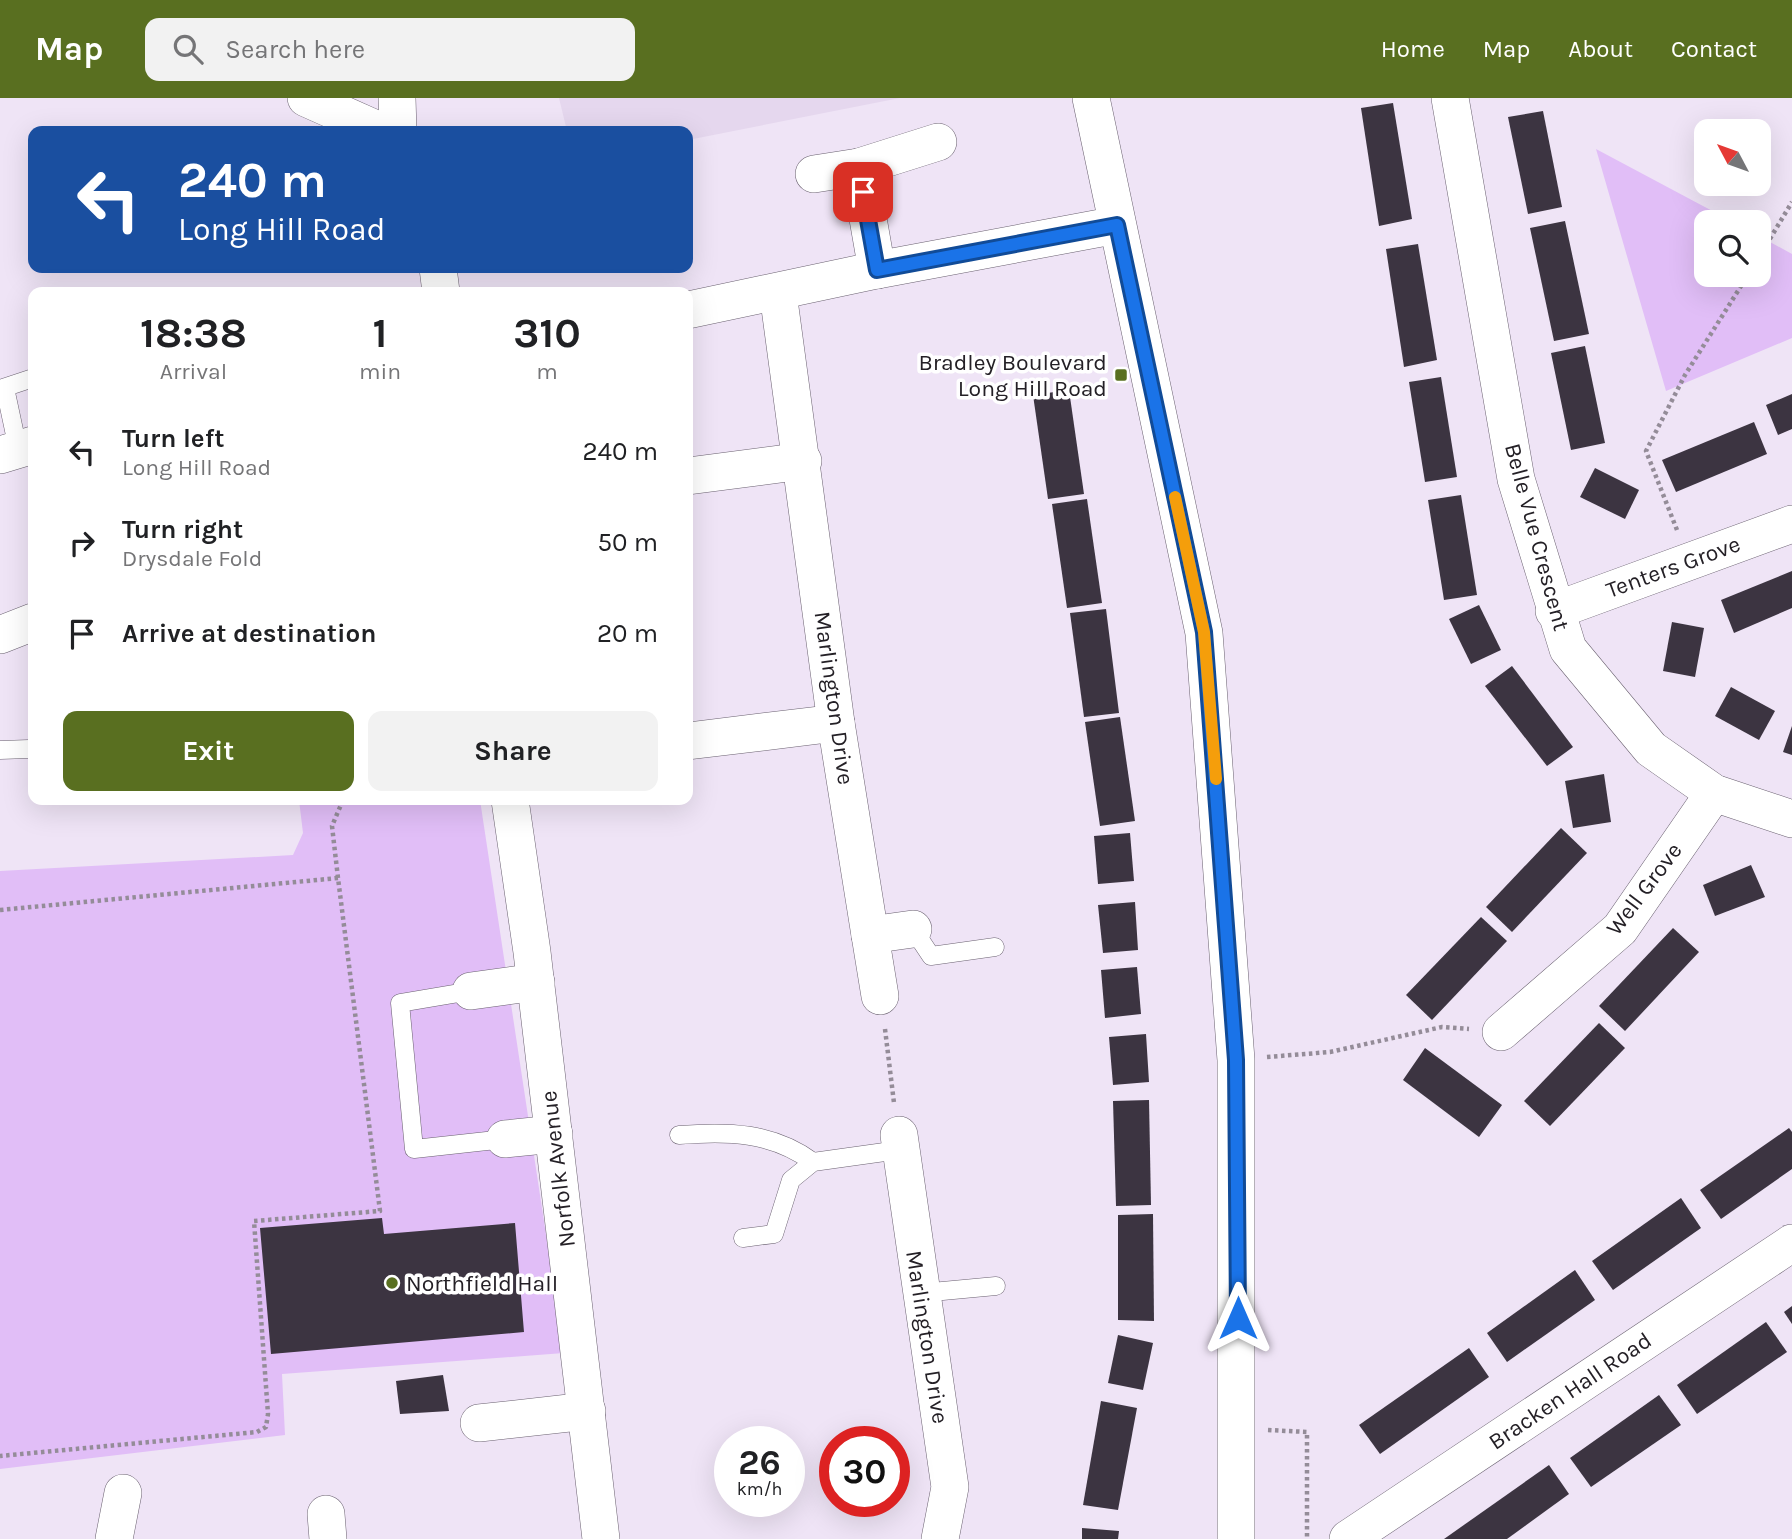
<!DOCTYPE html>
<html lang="en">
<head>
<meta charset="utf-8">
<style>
	:root { --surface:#fff; --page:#f2f2f2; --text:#202124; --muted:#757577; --accent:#596f20 }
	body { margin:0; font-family:Karla,sans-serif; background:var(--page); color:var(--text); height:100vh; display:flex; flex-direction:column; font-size:26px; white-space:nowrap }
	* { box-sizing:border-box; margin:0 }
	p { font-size:23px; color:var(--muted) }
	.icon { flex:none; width:38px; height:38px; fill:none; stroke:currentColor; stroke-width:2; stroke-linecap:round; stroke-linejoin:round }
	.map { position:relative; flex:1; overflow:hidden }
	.side { position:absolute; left:28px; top:189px; width:665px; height:518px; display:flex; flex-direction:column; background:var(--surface); border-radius:14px; box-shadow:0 7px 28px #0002 }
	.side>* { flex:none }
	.banner { position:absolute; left:28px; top:28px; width:665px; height:147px; border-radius:14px; box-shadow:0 7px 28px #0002; background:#1a4fa0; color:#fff; overflow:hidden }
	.needle { width:46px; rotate:311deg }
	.buttons { position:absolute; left:1694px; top:21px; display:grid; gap:14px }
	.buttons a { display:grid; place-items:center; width:77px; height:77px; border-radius:14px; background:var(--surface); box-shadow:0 7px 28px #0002; font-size:35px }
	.speed { position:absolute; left:714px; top:1328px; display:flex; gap:14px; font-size:35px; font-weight:700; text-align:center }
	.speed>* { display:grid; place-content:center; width:91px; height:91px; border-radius:50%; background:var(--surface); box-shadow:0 7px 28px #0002; line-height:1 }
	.speed small { font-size:18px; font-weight:400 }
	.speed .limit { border:10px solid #d22; background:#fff; color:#111 }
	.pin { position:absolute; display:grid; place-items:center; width:60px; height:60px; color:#fff; margin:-30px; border-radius:14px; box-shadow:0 4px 10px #0006 }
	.me { position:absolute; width:77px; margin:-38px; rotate:0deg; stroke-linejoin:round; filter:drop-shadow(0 0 5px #0008) }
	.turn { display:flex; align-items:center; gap:24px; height:147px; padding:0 35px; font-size:32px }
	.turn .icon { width:91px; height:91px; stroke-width:2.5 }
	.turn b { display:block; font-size:49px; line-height:60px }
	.eta { display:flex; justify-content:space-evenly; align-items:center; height:119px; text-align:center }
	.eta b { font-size:42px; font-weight:700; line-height:49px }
	.primary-button { display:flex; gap:14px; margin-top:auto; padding:14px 35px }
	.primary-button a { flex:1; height:80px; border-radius:14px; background:var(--accent); color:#fff; font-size:28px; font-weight:700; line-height:80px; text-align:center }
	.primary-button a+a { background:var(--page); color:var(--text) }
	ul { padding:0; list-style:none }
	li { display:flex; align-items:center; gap:21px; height:91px; padding:0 35px }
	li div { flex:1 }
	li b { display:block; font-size:26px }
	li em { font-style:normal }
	header { display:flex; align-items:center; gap:42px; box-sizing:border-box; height:98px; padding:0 35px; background:var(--accent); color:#fff }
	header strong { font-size:33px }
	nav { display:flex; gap:38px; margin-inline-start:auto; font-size:24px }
	.search { width:490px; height:63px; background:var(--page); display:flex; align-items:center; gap:18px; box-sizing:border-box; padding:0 24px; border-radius:14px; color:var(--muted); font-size:26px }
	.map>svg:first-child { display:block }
	.built { fill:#e5d7ee }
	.green { fill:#e1bef7 }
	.building { fill:#3c3441 }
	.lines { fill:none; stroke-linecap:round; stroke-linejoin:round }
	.lane-casing { stroke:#6a6170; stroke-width:19 }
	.street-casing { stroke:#6a6170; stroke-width:38 }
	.path { stroke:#948c98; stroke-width:4.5; stroke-dasharray:3.5 3.5; stroke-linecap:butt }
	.lane { stroke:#fff; stroke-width:18 }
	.street { stroke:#fff; stroke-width:37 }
	.route-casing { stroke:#114b97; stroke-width:18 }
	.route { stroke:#1a73e8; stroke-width:12 }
	.slow { stroke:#f59e0b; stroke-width:12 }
	.poi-dot { fill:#596f20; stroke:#fff; stroke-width:2.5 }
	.labels { text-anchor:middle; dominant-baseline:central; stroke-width:7; stroke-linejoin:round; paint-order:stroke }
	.poi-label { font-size:23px; fill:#242026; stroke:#fff; text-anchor:end }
	.street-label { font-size:23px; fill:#242026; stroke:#fff }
</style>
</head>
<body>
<header>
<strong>Map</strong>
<div class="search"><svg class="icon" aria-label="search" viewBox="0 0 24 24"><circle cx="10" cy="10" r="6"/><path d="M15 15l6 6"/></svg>Search here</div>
<nav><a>Home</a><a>Map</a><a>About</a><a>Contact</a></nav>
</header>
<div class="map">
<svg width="1792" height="1441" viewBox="0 0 1792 1441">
	<rect width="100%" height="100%" fill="#efe4f6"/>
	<path class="built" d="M559,0h341l-212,42v-9h-121z"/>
	<g class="green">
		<path d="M1596,51l137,73h-27v53h53v-39l33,18v84l-126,53z"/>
		<path d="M299,702h181l84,553 -282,21 3,61 -285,34v-598l293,-16 10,-22z"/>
	</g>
	<g class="building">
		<path d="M1393,5l19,116 -33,7 -18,-118z"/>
		<path d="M1543,13l19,96 -34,7 -20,-97z"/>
		<path d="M1565,123l24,113 -35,7 -24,-113z"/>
		<path d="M1418,146l19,116 -33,7 -18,-118z"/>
		<path d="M1585,248l20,97 -34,7 -20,-97z"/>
		<path d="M1441,279l16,100 -32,5 -16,-100z"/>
		<path d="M1069,292l15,104 -36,5 -15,-104z"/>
		<path d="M1792,296v35l-14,6 -12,-30z"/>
		<path d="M1754,324l13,32 -91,38 -14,-32z"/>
		<path d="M1595,370l44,22 -14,29 -45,-22z"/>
		<path d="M1461,397l16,100 -33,5 -16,-100z"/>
		<path d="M1087,401l15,104 -35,5 -15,-104z"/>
		<path d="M1792,473v37l-58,25 -13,-33z"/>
		<path d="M1479,507l22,45 -30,14 -22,-45z"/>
		<path d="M1106,511l13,104 -35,4 -14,-104z"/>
		<path d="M1672,524l32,6 -9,49 -32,-6z"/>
		<path d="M1512,568l61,81 -26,19 -62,-80z"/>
		<path d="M1731,589l44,24 -16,29 -44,-24z"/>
		<path d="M1120,619l15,104 -35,5 -15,-104z"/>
		<path d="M1792,628v29l-9,-3z"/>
		<path d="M1604,676l7,48 -38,6 -8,-47z"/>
		<path d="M1561,730l26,25 -75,79 -26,-25z"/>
		<path d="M1130,735l4,48 -36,3 -4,-48z"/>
		<path d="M1751,767l14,32 -50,19 -12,-31z"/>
		<path d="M1135,804l3,48 -35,3 -5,-48z"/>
		<path d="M1481,819l26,24 -75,79 -26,-25z"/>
		<path d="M1673,830l26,24 -74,79 -26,-25z"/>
		<path d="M1137,869l4,47 -36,4 -4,-48z"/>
		<path d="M1599,925l26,25 -75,78 -26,-25z"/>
		<path d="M1146,936l3,48 -36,3 -4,-48z"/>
		<path d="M1425,950l77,57 -23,32 -76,-57z"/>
		<path d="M1149,1002l2,105 -35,1 -3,-105z"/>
		<path d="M1789,1030l3,4v37l-71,50 -21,-29z"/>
		<path d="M1681,1100l20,30 -88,62 -21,-29z"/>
		<path d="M1153,1116l1,107 -36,-1v-105z"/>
		<path d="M382,1120l2,16 131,-11 9,109 -253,22 -11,-126z"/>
		<path d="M1575,1172l20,30 -88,62 -20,-29z"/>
		<path d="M1792,1208v18l-8,-12z"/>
		<path d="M1766,1224l21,30 -90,62 -20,-29z"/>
		<path d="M1118,1237l35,8 -10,47 -35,-7z"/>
		<path d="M1469,1250l20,29 -109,77 -21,-29z"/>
		<path d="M443,1277l6,36 -49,3 -4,-33z"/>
		<path d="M1659,1297l22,30 -90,62 -21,-29z"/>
		<path d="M1101,1303l36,7 -19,102 -35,-5z"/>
		<path d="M1549,1367l20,29 -62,45h-63z"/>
		<path d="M1082,1430l37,3 -1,8h-36z"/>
	</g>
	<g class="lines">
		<defs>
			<g id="lane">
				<path d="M5,290l13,61"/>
				<path d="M0,291l33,-11"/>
				<path d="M0,652l29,-1"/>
				<path d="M913,831l18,27 64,-9"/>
				<path d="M471,893l-71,12 14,146 91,-10"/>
				<path d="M679,1037c49,-4 93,-3 134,27"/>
				<path d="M743,1140l31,-4 17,-54 22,-18 86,-12"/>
				<path d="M921,1195l75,-7"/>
			</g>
			<g id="street">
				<path d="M306,0l74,33"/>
				<path d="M397,0l1,33"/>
				<path d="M1091,0l113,535 32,427v479"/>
				<path d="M1450,0l66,381 52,170 83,100 63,44 78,26"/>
				<path d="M859,69l18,103"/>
				<path d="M814,76l45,-7 79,-25"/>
				<path d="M438,170l3,24"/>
				<path d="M778,195l58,430 34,212 43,-6"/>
				<path d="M688,212l189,-40 240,-45"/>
				<path d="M0,357l33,-10"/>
				<path d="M688,378l115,-15"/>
				<path d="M1554,513l238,-87"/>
				<path d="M0,537l33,-13"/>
				<path d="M688,643l148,-18"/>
				<path d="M510,702l22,152 69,587"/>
				<path d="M870,837l10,61"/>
				<path d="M471,893l65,-9"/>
				<path d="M1501,934l119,-103 94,-136"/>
				<path d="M899,1037l51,352 -10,52"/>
				<path d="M505,1041l49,-5"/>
				<path d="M479,1325l108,-12"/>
				<path d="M326,1416l2,25"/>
				<path d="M114,1441l9,-46"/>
				<path d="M1348,1441l444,-296"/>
			</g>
		</defs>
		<use href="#lane" class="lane-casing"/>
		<use href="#street" class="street-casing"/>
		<g class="path">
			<path d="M1759,159l33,-55"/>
			<path d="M1677,432l-31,-79 39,-76 63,-100"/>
			<path d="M338,780l-6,-52 11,-26"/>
			<path d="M0,812l338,-32 42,333 -126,10 14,193 -2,13 -9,5 -257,24"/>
			<path d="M885,931l9,74"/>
			<path d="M1267,959l63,-5 112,-25 27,2"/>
			<path d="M1268,1332l39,2v107"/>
		</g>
		<use href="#lane" class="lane"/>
		<use href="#street" class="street"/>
	</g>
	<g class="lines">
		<defs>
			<path id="route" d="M863,94l14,78 240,-45 87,407 32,428 2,258"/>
		</defs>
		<use href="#route" class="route-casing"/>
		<use href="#route" class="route"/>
		<path class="slow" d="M1175,399l29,135 12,147"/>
	</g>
	<g class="poi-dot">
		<rect x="1114" y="270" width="14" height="14" rx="3.5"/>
		<circle cx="392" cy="1185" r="7"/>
	</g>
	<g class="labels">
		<g class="poi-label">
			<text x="1107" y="264">Bradley Boulevard<tspan x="1107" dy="26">Long Hill Road</tspan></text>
			<text x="406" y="1185" text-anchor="start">Northfield Hall</text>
		</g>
		<g class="street-label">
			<text transform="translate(1537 439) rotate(75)">Belle Vue Crescent</text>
			<text transform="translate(1673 469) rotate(-20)">Tenters Grove</text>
			<text transform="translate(834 600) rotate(82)">Marlington Drive</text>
			<text transform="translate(1644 791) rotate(-53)">Well Grove</text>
			<text transform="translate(558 1071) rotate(-97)">Norfolk Avenue</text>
			<text transform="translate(927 1239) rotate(81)">Marlington Drive</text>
			<text transform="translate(1570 1293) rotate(-34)">Bracken Hall Road</text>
		</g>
	</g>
</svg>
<div class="buttons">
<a><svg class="needle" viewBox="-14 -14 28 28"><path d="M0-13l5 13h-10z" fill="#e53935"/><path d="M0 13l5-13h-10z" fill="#757577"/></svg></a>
<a><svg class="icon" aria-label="search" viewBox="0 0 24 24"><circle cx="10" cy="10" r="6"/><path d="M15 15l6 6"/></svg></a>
</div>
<div class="speed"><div>26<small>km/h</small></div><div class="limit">30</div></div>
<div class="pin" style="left:863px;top:94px;background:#d93025"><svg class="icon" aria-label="arrive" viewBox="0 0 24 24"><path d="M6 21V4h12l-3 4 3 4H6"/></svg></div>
<svg class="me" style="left:1238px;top:1220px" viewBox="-20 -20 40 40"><path d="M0-17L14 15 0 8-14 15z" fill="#1a73e8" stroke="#fff" stroke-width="4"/></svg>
<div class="banner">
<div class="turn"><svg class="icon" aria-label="left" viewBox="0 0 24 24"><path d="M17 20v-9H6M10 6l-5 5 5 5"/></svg><div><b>240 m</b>Long Hill Road</div></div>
</div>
<section class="side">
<div class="eta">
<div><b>18:38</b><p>Arrival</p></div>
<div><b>1</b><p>min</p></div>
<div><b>310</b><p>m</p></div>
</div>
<ul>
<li><svg class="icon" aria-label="left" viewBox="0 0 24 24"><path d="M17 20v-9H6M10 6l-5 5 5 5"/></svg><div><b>Turn left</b><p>Long Hill Road</p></div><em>240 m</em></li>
<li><svg class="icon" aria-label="right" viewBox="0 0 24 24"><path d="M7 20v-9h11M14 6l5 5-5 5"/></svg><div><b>Turn right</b><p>Drysdale Fold</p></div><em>50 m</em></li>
<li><svg class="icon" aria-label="arrive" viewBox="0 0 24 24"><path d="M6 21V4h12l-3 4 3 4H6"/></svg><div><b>Arrive at destination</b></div><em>20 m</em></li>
</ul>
<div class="primary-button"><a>Exit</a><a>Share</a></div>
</section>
</div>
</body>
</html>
